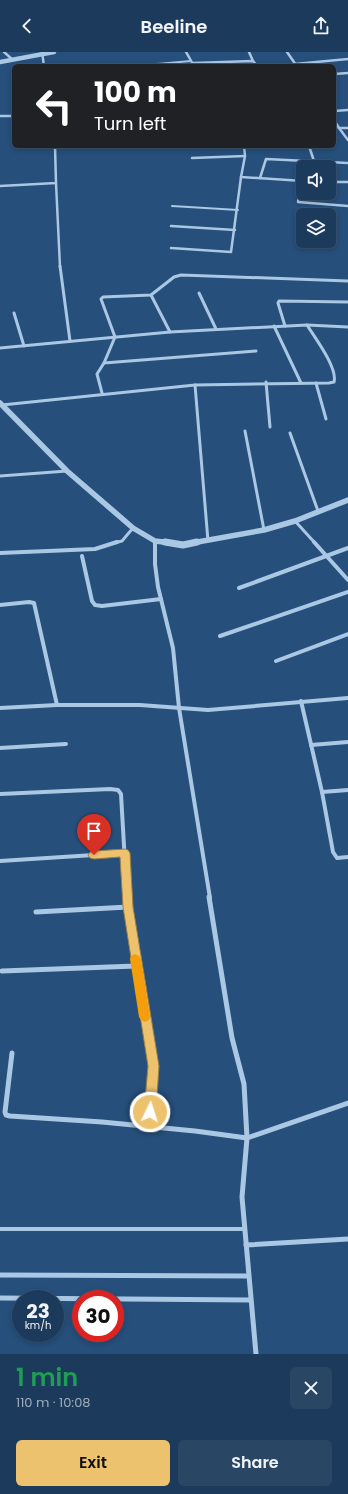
<!DOCTYPE html>
<html lang="en">
<head>
<meta charset="utf-8">
<style>
	:root { --surface:#1c3b5c; --page:#294665; --text:#f1f3f6; --muted:#a0adbb; --line:#3a5572; --accent:#edc26f }
	body { margin:0; font-family:Poppins,sans-serif; background:var(--page); color:var(--text); height:100vh; display:flex; flex-direction:column; font-size:15px; white-space:nowrap }
	* { box-sizing:border-box; margin:0 }
	p { font-size:13px; color:var(--muted) }
	.icon { flex:none; width:22px; height:22px; fill:none; stroke:currentColor; stroke-width:2; stroke-linecap:round; stroke-linejoin:round }
	.map { position:relative; height:1302px; overflow:hidden }
	.details { display:flex; flex-direction:column; background:var(--surface); flex:1 }
	.details>* { flex:none }
	.guide { position:absolute; left:12px; top:12px; width:324px; height:84px; border-radius:6px; box-shadow:0 2px 6px #0003,0 0 0 1px var(--line); background:#202124; color:#fff; overflow:hidden }
	.fabs { position:absolute; left:296px; top:108px; display:grid; gap:8px }
	.fabs a { display:grid; place-items:center; width:40px; height:40px; border-radius:6px; background:var(--surface); box-shadow:0 2px 6px #0003,0 0 0 1px var(--line); font-size:20px }
	.speed { position:absolute; left:12px; top:1238px; display:flex; gap:8px; font-size:20px; font-weight:700; text-align:center }
	.speed>* { display:grid; place-content:center; width:52px; height:52px; border-radius:50%; background:var(--surface); box-shadow:0 2px 6px #0003,0 0 0 1px var(--line); line-height:1 }
	.speed small { font-size:10px; font-weight:400 }
	.speed .limit { border:6px solid #d22; background:#fff; color:#111 }
	.pin { position:absolute; display:grid; place-items:center; width:34px; height:34px; color:#fff; margin:-41px -17px; border-radius:50% 50% 50% 0; rotate:-45deg; box-shadow:0 0 4px #0007 }
	.pin .icon { rotate:45deg }
	.me { position:absolute; width:44px; margin:-22px; rotate:4deg; stroke-linejoin:round; filter:drop-shadow(0 0 3px #0008) }
	.turn { display:flex; align-items:center; gap:14px; height:84px; padding:0 16px; font-size:18px }
	.turn .icon { width:52px; height:52px; stroke-width:2.5 }
	.turn b { display:block; font-size:28px; line-height:34px }
	.round { display:grid; place-items:center; flex:none; width:42px; height:42px; border-radius:6px; background:var(--page) }
	.head { display:flex; align-items:center; justify-content:space-between; height:68px; padding:0 16px }
	h1 { font-size:24px; font-weight:600; line-height:30px; color:#1e9e55 }
	.action { display:flex; gap:8px; margin-top:auto; padding:8px 16px }
	.action a { flex:1; height:46px; border-radius:6px; background:var(--accent); color:#111; font-size:16px; font-weight:600; line-height:46px; text-align:center }
	.action a+a { background:var(--page); color:var(--text) }
	header { display:flex; justify-content:space-between; align-items:center; height:52px; padding:0 16px; background:var(--surface); font-size:18px; font-weight:600 }
	.map>svg:first-child { display:block }
	.lines { fill:none; stroke-linecap:round; stroke-linejoin:round }
	.service-far1 { stroke:#aac7e4; stroke-width:2 }
	.service { stroke:#aac7e4; stroke-width:4 }
	.minor-far3 { stroke:#aac7e4; stroke-width:2.5 }
	.minor-far2 { stroke:#aac7e4; stroke-width:3 }
	.minor-far1 { stroke:#aac7e4; stroke-width:4 }
	.minor { stroke:#aac7e4; stroke-width:5 }
	.tertiary-far2 { stroke:#aac7e4; stroke-width:4.5 }
	.tertiary-far1 { stroke:#aac7e4; stroke-width:5.5 }
	.tertiary { stroke:#aac7e4; stroke-width:7 }
	.route { fill:#edc26f; stroke:#9a7e48 }
	.slow { fill:#f59e0b }
</style>
</head>
<body>
<header><svg class="icon" aria-label="back" viewBox="0 0 24 24"><path d="M15 5l-7 7 7 7"/></svg>Beeline<svg class="icon" aria-label="share" viewBox="0 0 24 24"><path d="M12 15V3M7 8l5-5 5 5M5 13v7h14v-7"/></svg></header>
<div class="map">
<svg width="348" height="1302" viewBox="0 0 348 1302">
	<rect width="100%" height="100%" fill="#264f7b"/>
	<g class="lines">
		<g class="service-far1">
			<path d="M157,12l34,-3"/>
			<path d="M172,154l66,4"/>
		</g>
		<path class="service" d="M0,1177h244"/>
		<g class="minor-far3">
			<path d="M4,0l9,8"/>
			<path d="M42,0l2,14"/>
			<path d="M186,0l8,14"/>
			<path d="M249,0l4,9"/>
			<path d="M287,0l9,13"/>
			<path d="M193,11l60,-2 4,5"/>
			<path d="M295,12l53,-5"/>
			<path d="M334,22l14,-1"/>
			<path d="M334,59l14,-1"/>
			<path d="M0,64h14"/>
			<path d="M334,68l5,8h9"/>
			<path d="M339,76l9,12"/>
			<path d="M244,94l1,10 -4,21 62,4"/>
			<path d="M309,94l5,15"/>
			<path d="M192,106l53,-2"/>
			<path d="M260,126l6,-19 82,4"/>
			<path d="M301,129l-3,21 50,4"/>
			<path d="M329,130h19"/>
			<path d="M56,131l4,84"/>
			<path d="M0,134l56,-3 -1,-37"/>
			<path d="M171,174l64,4"/>
			<path d="M171,196l60,4 10,-75"/>
		</g>
		<g class="minor-far2">
			<path d="M60,214l10,75"/>
			<path d="M199,241l17,36"/>
			<path d="M151,243l19,37"/>
			<path d="M14,261l10,33"/>
			<path d="M307,273l41,2"/>
			<path d="M274,274l27,57"/>
			<path d="M285,274l-7,-23 1,-2 69,1"/>
			<path d="M0,296l170,-16 137,-7c8,13 31,43 27,57l-5,1 -134,2 -193,20"/>
			<path d="M104,311l152,-12"/>
			<path d="M266,330l4,45"/>
			<path d="M316,331l10,36"/>
			<path d="M195,333l13,156"/>
			<path d="M102,341l-5,-19 7,-11 11,-26 -14,-38 2,-2 48,-2 23,-18 7,-2 167,6"/>
			<path d="M245,379l19,99"/>
			<path d="M290,381l28,78"/>
			<path d="M0,424l67,-5"/>
			<path d="M295,469l20,22"/>
			<path d="M155,489v2"/>
			<path d="M114,491l8,-2 11,-13"/>
		</g>
		<g class="minor-far1">
			<path d="M155,490v22l3,23 15,61 6,60 31,190"/>
			<path d="M314,490l34,38"/>
			<path d="M0,501l95,-4 22,-7"/>
			<path d="M82,504l10,45 3,4 7,1 59,-7"/>
			<path d="M239,536l109,-40"/>
			<path d="M0,553l29,-3 5,1 23,102"/>
			<path d="M220,584l128,-44"/>
			<path d="M276,609l72,-27"/>
			<path d="M301,649l21,91 11,60 4,6 11,-1"/>
			<path d="M0,656l57,-3h83l68,5 140,-12"/>
			<path d="M311,693l37,-3"/>
			<path d="M0,696l66,-4"/>
			<path d="M322,740l26,-2"/>
			<path d="M0,742l110,-5 8,1 3,4 6,104"/>
			<path d="M0,809l125,-8"/>
		</g>
		<g class="minor">
			<path d="M127,845l26,169 -4,61"/>
			<path d="M209,845l23,141 12,46 3,54 -5,59 14,157"/>
			<path d="M36,860l92,-5"/>
			<path d="M2,919l134,-5"/>
			<path d="M12,1001l-7,59 1,3 4,1 92,6 93,9 52,7 101,-35"/>
			<path d="M246,1193l102,-6"/>
			<path d="M0,1223l248,1"/>
			<path d="M0,1246l250,2"/>
		</g>
		<path class="tertiary-far2" d="M0,10l54,-10"/>
		<g class="tertiary-far1">
			<path d="M0,351l67,68 66,57 22,13 17,2"/>
			<path d="M192,491l72,-13 31,-9 53,-21"/>
		</g>
		<path class="tertiary" d="M165,490l18,3 14,-3"/>
	</g>
	<path class="route" d="M125,797l3,1 2,3 3,54 26,159 -3,46 -2,3 -4,2 -4,-2 -2,-3 4,-46 -25,-159 -3,-50 -26,2 -4,-1 -2,-3 2,-3 4,-1z"/>
	<path class="slow" d="M135,902l4,2 2,3 9,58 -1,3 -4,2 -4,-2 -2,-3 -9,-58 1,-3z"/>
</svg>
<div class="fabs">
<a><svg class="icon" aria-label="sound" viewBox="0 0 24 24"><path d="M4 9h4l5-4v14l-5-4H4zM17 9q2 3 0 6"/></svg></a>
<a><svg class="icon" aria-label="layers" viewBox="0 0 24 24"><path d="M12 4l9 5-9 5-9-5zM3 14l9 5 9-5"/></svg></a>
</div>
<div class="speed"><div>23<small>km/h</small></div><div class="limit">30</div></div>
<div class="pin" style="left:94px;top:803px;background:#d93025"><svg class="icon" aria-label="arrive" viewBox="0 0 24 24"><path d="M6 21V4h12l-3 4 3 4H6"/></svg></div>
<svg class="me" style="left:150px;top:1060px" viewBox="-20 -20 40 40"><circle r="17" fill="#edc26f" stroke="#fff" stroke-width="3"/><path d="M0-11L8 9 0 5-8 9z" fill="#fff"/></svg>
<div class="guide">
<div class="turn"><svg class="icon" aria-label="left" viewBox="0 0 24 24"><path d="M17 20v-9H6M10 6l-5 5 5 5"/></svg><div><b>100 m</b>Turn left</div></div>
</div>
</div>
<section class="details">
<div class="head"><div><h1>1 min</h1><p>110 m · 10:08</p></div><a class="round"><svg class="icon" aria-label="close" viewBox="0 0 24 24"><path d="M6 6l12 12M18 6L6 18"/></svg></a></div>
<div class="action"><a>Exit</a><a>Share</a></div>
</section>
</body>
</html>
